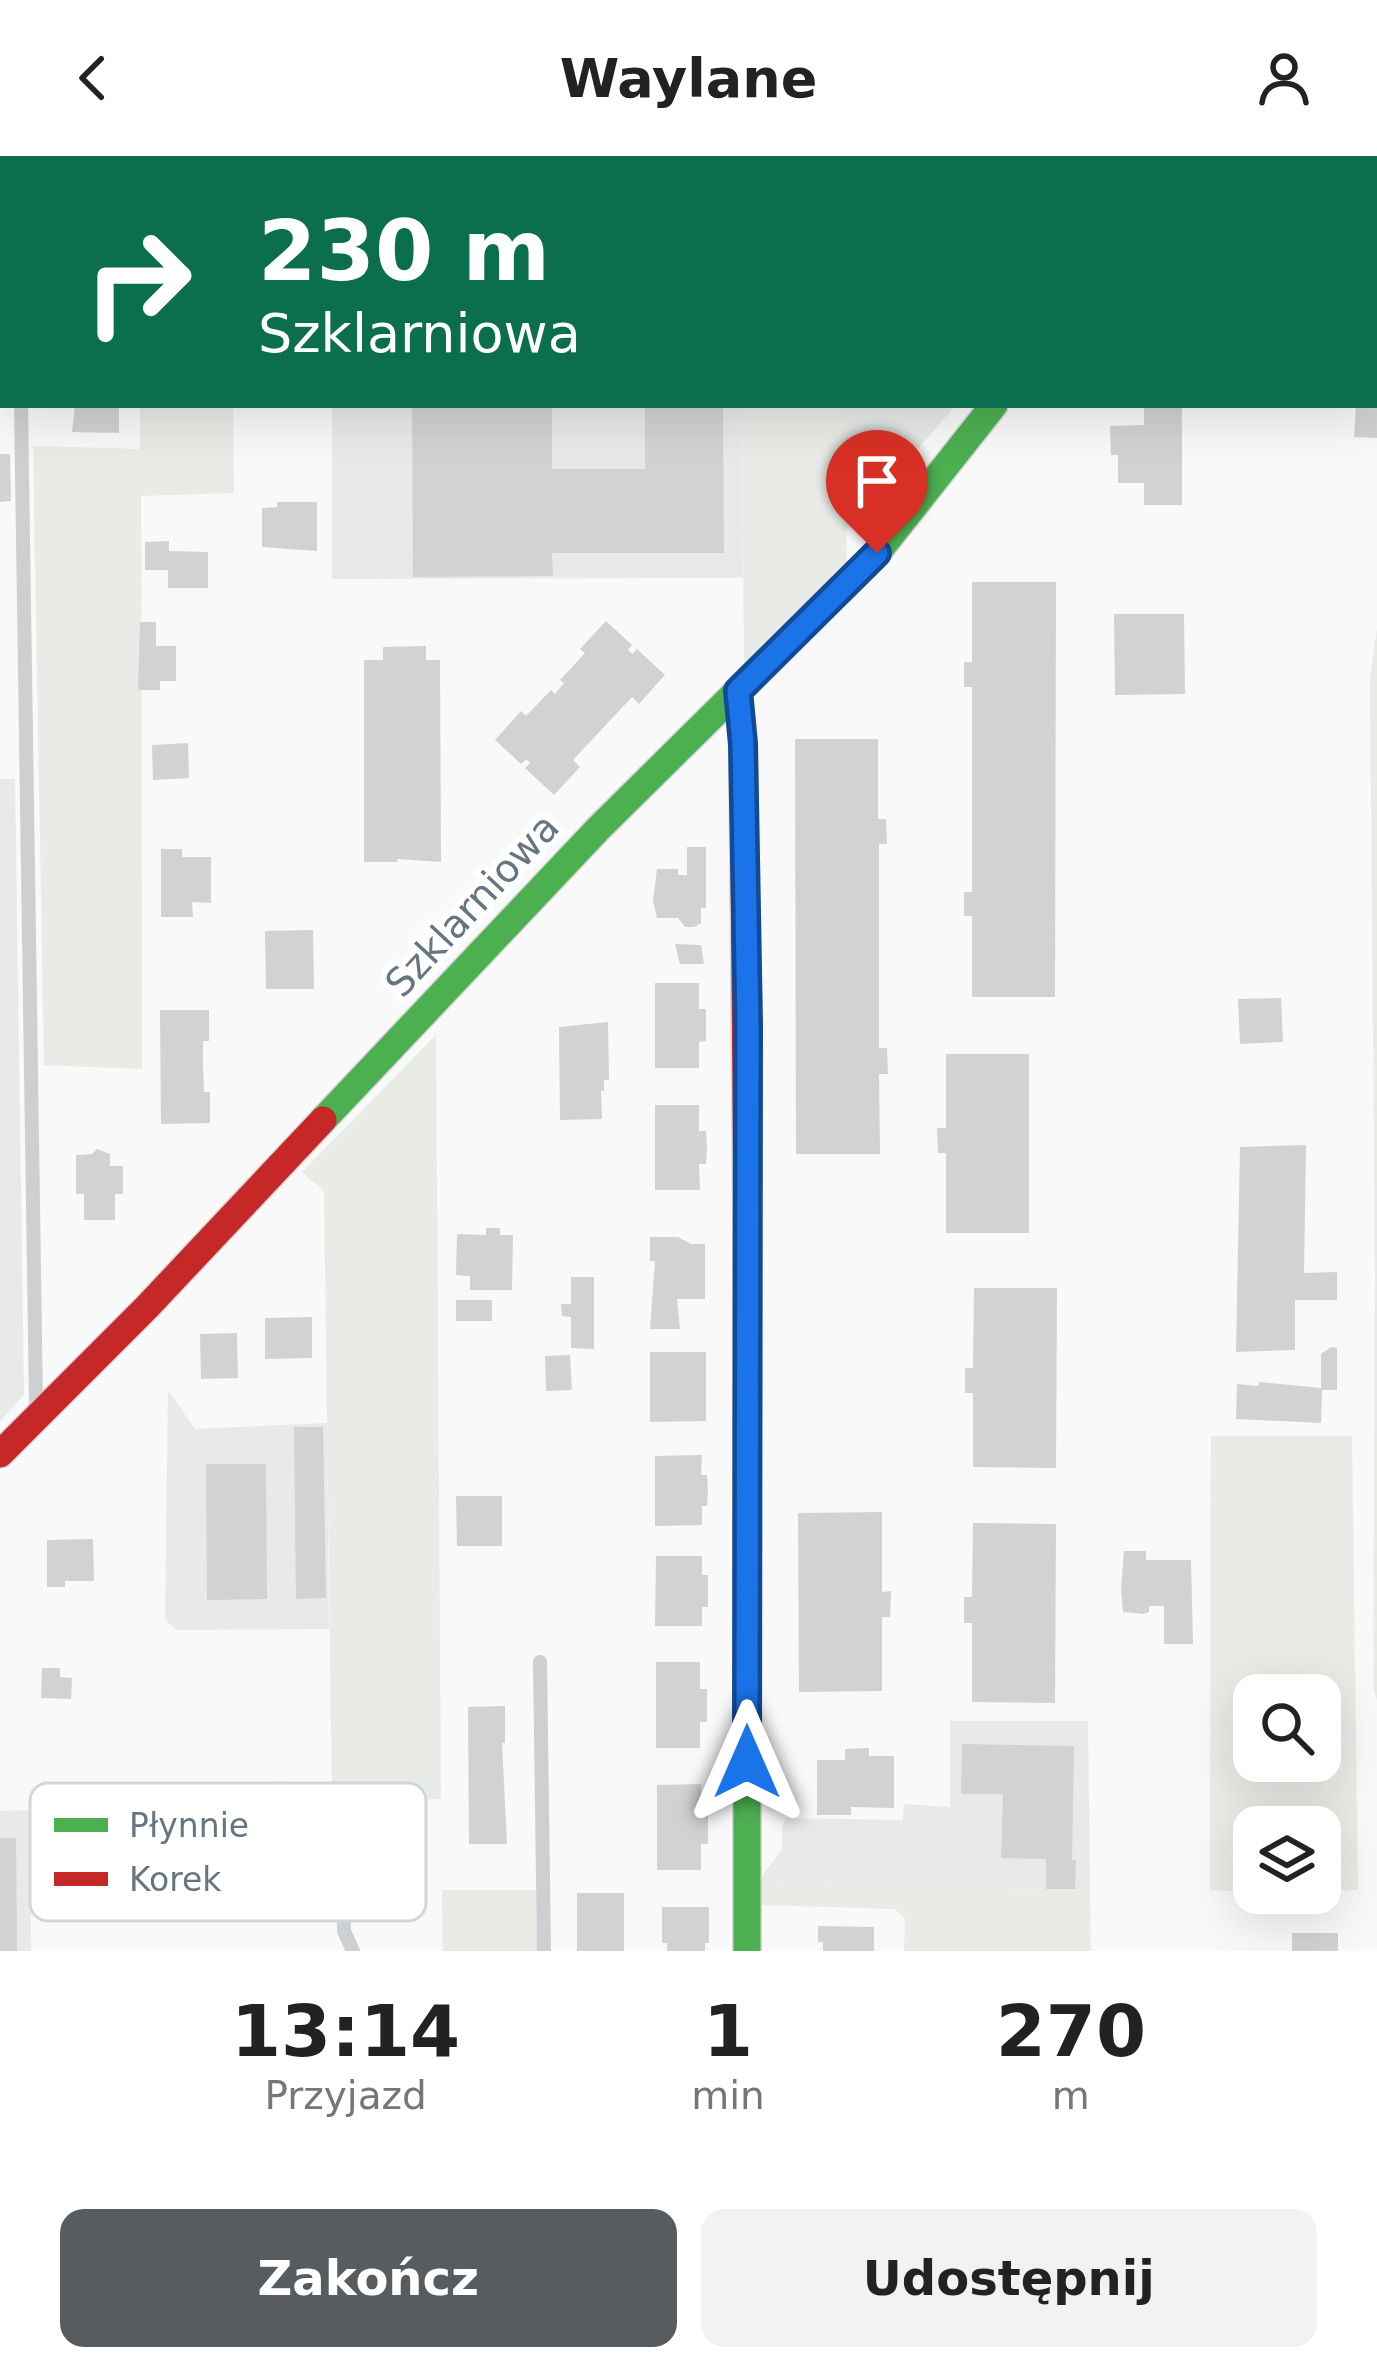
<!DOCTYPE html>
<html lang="pl">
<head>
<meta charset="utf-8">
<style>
	:root { --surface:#fff; --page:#f2f2f2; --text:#222; --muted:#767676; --accent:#585c60 }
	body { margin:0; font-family:"DejaVu Sans",sans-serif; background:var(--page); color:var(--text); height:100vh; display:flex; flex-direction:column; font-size:45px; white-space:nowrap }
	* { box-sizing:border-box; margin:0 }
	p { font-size:39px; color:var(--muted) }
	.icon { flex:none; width:66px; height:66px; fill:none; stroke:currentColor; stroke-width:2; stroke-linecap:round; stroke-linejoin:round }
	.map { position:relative; height:1795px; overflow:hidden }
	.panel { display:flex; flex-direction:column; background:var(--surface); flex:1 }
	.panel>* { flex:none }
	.hud { position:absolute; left:0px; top:0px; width:1377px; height:252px; box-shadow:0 12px 48px #0002; background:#0b6e4f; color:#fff; overflow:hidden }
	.controls { position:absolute; left:1233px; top:1518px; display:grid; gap:24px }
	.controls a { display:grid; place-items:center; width:108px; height:108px; border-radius:24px; background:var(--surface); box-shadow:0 12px 48px #0002; font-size:60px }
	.pin { position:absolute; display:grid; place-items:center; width:102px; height:102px; color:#fff; margin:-123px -51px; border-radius:50% 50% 50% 0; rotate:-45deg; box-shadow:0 0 12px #0007 }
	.pin .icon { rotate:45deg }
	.me { position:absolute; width:132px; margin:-66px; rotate:0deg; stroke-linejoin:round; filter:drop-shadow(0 0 9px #0008) }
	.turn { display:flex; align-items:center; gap:42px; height:252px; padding:0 60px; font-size:54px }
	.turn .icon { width:156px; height:156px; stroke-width:2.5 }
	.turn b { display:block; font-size:84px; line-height:102px }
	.eta { display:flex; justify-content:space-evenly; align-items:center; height:204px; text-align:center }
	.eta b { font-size:72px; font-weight:700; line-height:84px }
	.button { display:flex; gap:24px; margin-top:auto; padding:24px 60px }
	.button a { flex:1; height:138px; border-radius:24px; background:var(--accent); color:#fff; font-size:48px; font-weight:700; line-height:138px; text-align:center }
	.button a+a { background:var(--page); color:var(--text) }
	header { display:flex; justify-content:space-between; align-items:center; height:156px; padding:0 60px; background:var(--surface); font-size:54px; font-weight:700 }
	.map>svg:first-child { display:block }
	.built { fill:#e8e9e9 }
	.green { fill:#e8ebe6; fill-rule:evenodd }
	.building { fill:#d0d2d3 }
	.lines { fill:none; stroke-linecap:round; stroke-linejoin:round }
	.fast-casing { stroke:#d5d6d7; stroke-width:30 }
	.jam-casing { stroke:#d5d6d7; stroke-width:30 }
	.lane { stroke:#cecfd0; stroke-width:14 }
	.street { stroke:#cecfd0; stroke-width:27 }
	.fast { stroke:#4caf50; stroke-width:27 }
	.jam { stroke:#c62828; stroke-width:27 }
	.route-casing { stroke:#114b97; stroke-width:30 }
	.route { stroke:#1a73e8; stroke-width:21 }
	.labels { text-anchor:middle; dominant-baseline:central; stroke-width:12; stroke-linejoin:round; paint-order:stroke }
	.street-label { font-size:39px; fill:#657683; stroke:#fff }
	.key { fill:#fff; stroke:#d1d6da; stroke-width:3 }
	.key-label { font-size:33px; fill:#657683 }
</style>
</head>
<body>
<header><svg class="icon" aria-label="back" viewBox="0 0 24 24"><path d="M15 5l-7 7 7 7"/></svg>Waylane<svg class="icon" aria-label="person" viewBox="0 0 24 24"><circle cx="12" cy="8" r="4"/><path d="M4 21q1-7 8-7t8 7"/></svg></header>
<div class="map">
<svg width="1377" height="1795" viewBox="0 0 1377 1795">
	<rect width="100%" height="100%" fill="#f9f9f9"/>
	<g class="built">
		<path d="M332,249h410l1,173 -411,1z"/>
		<path d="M843,249h113l-112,128z"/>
		<path d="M0,623h15l9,616 -24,26z"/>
		<path d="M168,1234l27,39 132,-6 2,206 -153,1 -11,-11z"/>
		<path d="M950,1565h138l2,169 -329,-8v-5l21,-27v-22l4,-10 117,2 1,-16 46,3z"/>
		<path d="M30,1654l1,141h-31v-140z"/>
	</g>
	<g class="green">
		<path d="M140,249h93l1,88 -93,3 1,573 -98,-4 -11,-619 107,3z"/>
		<path d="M742,249h101l4,156 -103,104z"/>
		<path d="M1377,472v1073l-4,-17 2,-410 -5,-595z"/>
		<path d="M436,879l5,764 -109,3 -8,-611 -22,-19z"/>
		<path d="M1211,1280h141l6,454 -38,1v-64h-66v65l-44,-2zM1254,1539h66v66h-66z"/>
		<path d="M761,1726l329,8 1,61h-187l1,-32 -10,-10 -134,-4z"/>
		<path d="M442,1734h94l1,61h-94z"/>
	</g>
	<g class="building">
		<path d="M75,249h44v28l-47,-1z"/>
		<path d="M412,249h140v64h93v-64h78l1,148h-172l1,23 -140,1z"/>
		<path d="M1144,249h38v100h-38v-22h-26v-28h-7l-1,-29 34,-1z"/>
		<path d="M1356,249h21v33l-23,-1z"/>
		<path d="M0,298h10l1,47 -11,1z"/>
		<path d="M277,346h40v49l-55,-4v-39l15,-1z"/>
		<path d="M169,385v10l39,1v36h-40v-18h-23v-28z"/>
		<path d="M972,426h84l-1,415h-83v-81h-8v-24h8v-205h-8v-25h8z"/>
		<path d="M1114,458h70l1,80 -70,1z"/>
		<path d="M606,465l26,24 -4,5 4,4 5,-5 28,26 -26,29 -7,-7 -59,63 7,7 -26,28 -29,-27 5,-5 -4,-4 -5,5 -26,-24 26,-29 5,5 25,-26 4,4 9,-11 -4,-3 25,-27 -5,-4z"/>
		<path d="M140,466h16v24h20v35h-16v9h-22z"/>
		<path d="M426,490v14h14l1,202 -44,-3v3h-33v-202h19v-13z"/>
		<path d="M795,583h83v80h8l1,25h-8v204h8l1,26h-9l1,80h-84z"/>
		<path d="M188,587l1,35 -36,2 -1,-35z"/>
		<path d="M687,691h19v61h-5v15l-7,4h-9l-7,-9h-21l-4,-17 4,-32h21v6h9z"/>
		<path d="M161,693h21v8h29v46l-19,-1 1,15h-32z"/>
		<path d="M313,774l1,59h-48l-1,-58z"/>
		<path d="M675,788l26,1 3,19h-24z"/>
		<path d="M655,827h44v26h7v32l-7,1v26h-44z"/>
		<path d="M1281,842l2,44 -43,2 -2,-45z"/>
		<path d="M160,854h49v31h-6v25l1,26h6v31l-49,1z"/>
		<path d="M608,866l1,58h-5v11h-3l1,28 -42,1 -1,-93z"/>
		<path d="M946,898h83v179h-83v-80h-8l-1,-25h9z"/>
		<path d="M655,949h44v26h7l1,17 -1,16h-7l1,26h-45z"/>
		<path d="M1306,989l-2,128 33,-1v28h-42v50l-59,2 4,-205z"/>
		<path d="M97,993l13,5v12h13v28h-8v26h-31v-26h-8v-39l16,-1z"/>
		<path d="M486,1072h14v7h13l-1,55h-42v-14l-14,-1 1,-41 29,1z"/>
		<path d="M650,1081h28l13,7h14v55h-28l3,30h-30l5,-68h-5z"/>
		<path d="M571,1121h23v72l-23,-1v-31l-9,-1 -1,-12h10z"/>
		<path d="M974,1132h83l-1,180 -83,-1v-74h-8v-25h8z"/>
		<rect x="456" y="1144" width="36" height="21"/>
		<path d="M312,1161v41l-47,1v-41z"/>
		<path d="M237,1177l1,45 -37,1 -1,-45z"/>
		<path d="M1331,1191l6,1v42h-15l-1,33 -85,-4 1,-35 21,2 1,-4 62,6v-34z"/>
		<path d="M650,1196h56v69l-56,1z"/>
		<path d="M570,1199l2,35 -26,1 -1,-35z"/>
		<path d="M294,1271h29l3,171 -30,1z"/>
		<path d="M702,1299l-1,20h6l1,15 -1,16h-5v19l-47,1v-70z"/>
		<path d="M206,1308h60l1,135 -60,1z"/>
		<path d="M456,1340h46v50h-45z"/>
		<path d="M882,1356v80l9,-1 -1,26h-8v74l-83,1 -1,-179z"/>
		<path d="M973,1367l83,1 -1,179 -83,-1v-79h-8v-26h8z"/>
		<path d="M93,1383l1,42h-29v6h-18v-47z"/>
		<path d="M1124,1395h22v9h45l2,84h-29v-38h-15v6l-6,2 -20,-2 -2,-23z"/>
		<path d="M656,1400h46v19h6v32h-6v19h-47z"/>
		<path d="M656,1506h44v27h7v33h-7v26h-44z"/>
		<path d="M42,1512h18v9l12,1 -1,21 -30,-1z"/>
		<path d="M505,1550v37h-3l5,101h-38l-1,-137z"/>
		<path d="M962,1588l112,2 -2,114h4l-1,29h-29v-30l-45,-1 2,-64h-42z"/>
		<path d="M869,1592v8h25v52l-43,-1v8h-34v-55h28v-11z"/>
		<path d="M281,1625l17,32 -35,19h-19l4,7 -7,7 -16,-1 -3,-7 4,-6h-16l-36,-17 15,-32 15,7 2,-4 59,-2 2,5z"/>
		<path d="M701,1628v27h7v33h-7v26h-44v-85z"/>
		<path d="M0,1682h16l1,113h-17z"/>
		<rect x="577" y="1737" width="47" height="58"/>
		<path d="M662,1751h47v36h-4v8h-38v-8h-5z"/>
		<path d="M818,1770l56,1v24h-51v-9h-5z"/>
		<rect x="1292" y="1777" width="46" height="18"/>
	</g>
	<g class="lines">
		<defs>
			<g id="fast">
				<path d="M323,964l275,-291 279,-276 117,-148"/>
				<path d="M747,1058v737"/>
			</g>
			<g id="jam">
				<path d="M738,535l5,53 4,470"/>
				<path d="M0,1298l147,-147 176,-187"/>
			</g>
		</defs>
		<use href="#fast" class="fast-casing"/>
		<use href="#jam" class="jam-casing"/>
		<g class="lane">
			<path d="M17,0v3"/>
			<path d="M660,0v3"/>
			<path d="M21,249l15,999"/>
			<path d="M540,1506l4,289"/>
			<path d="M341,1656l3,119 9,20"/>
		</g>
		<path class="street" d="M1144,3l2,-3"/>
		<use href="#fast" class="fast"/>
		<use href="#jam" class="jam"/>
	</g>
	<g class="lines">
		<defs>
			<path id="route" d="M747,1606l1,-737 -5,-281 -5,-53 139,-138"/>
		</defs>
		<use href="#route" class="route-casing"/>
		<use href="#route" class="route"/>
	</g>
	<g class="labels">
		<g class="street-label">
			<text transform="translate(472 749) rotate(-47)">Szklarniowa</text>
		</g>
	</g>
	<rect x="30" y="1627" width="396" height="138" rx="18" class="key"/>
	<rect x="54" y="1662" width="54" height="14" fill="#4caf50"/>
	<rect x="54" y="1716" width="54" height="14" fill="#c62828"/>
	<g class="key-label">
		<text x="129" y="1681">Płynnie</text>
		<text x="129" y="1735">Korek</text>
	</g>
</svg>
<div class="controls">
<a><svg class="icon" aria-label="search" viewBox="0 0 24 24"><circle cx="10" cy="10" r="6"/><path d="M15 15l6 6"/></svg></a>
<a><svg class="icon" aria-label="layers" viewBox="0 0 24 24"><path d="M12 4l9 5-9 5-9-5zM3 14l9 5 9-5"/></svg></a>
</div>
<div class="pin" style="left:877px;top:397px;background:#d93025"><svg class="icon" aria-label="arrive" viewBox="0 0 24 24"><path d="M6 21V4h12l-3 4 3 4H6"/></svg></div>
<svg class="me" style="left:747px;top:1606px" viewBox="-20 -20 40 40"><path d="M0-17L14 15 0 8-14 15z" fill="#1a73e8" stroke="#fff" stroke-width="4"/></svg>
<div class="hud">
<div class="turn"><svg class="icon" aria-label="right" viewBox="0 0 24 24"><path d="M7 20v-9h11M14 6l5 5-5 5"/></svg><div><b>230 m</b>Szklarniowa</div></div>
</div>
</div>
<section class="panel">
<div class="eta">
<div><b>13:14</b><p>Przyjazd</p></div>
<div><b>1</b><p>min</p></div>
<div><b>270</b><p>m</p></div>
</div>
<div class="button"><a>Zakończ</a><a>Udostępnij</a></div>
</section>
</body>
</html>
